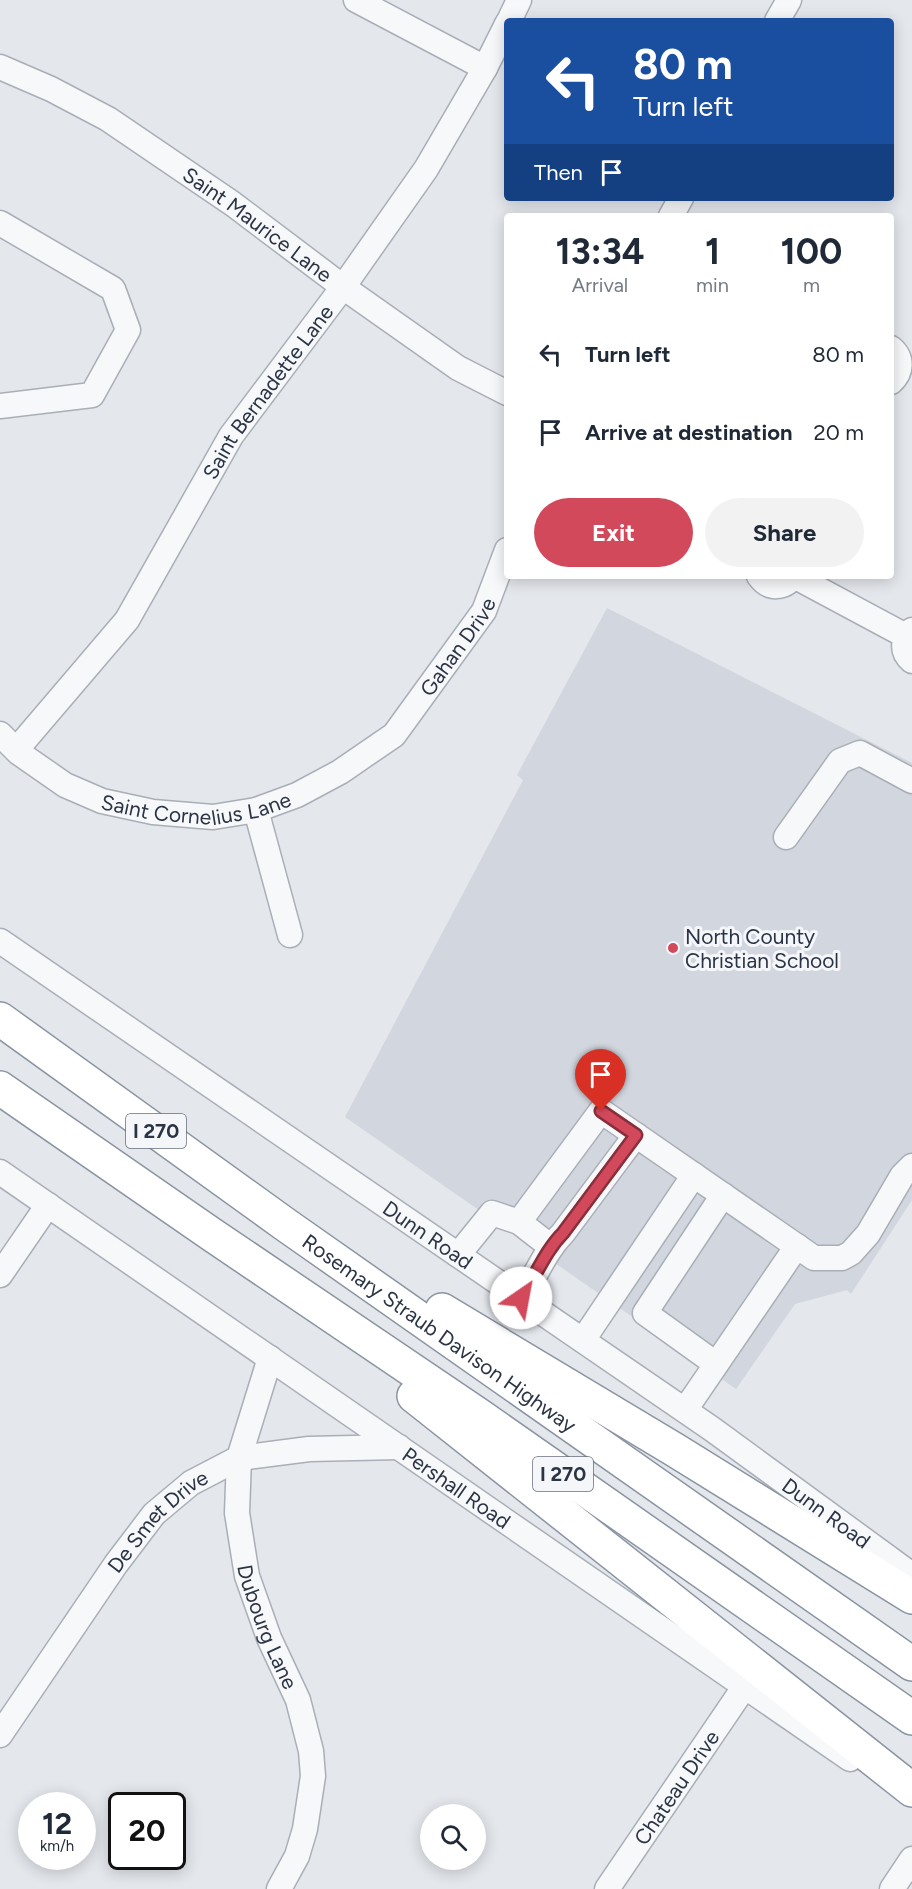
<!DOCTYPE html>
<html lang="en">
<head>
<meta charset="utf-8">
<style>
	:root { --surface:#fff; --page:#f2f2f3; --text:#1f2937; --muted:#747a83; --accent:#d1495b }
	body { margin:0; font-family:Figtree,sans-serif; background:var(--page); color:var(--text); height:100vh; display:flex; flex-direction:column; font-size:22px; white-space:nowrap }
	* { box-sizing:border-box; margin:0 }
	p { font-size:20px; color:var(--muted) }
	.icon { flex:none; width:33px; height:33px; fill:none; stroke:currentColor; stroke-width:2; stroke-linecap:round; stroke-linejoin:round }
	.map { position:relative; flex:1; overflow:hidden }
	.sheet { position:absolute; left:504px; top:213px; width:390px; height:366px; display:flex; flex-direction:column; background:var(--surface); border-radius:6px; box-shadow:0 3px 15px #0003 }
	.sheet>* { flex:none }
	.hud { position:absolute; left:504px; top:18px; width:390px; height:183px; border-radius:6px; box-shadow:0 3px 15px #0003; background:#1a4fa0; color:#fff; overflow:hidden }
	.tools { position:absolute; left:420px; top:1804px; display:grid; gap:12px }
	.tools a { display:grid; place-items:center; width:66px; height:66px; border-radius:50%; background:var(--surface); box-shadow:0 3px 15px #0003; font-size:30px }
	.speed { position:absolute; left:18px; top:1792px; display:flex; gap:12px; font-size:30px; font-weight:700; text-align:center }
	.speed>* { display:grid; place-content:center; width:78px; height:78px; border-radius:50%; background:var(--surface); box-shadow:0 3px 15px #0003; line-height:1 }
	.speed small { font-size:15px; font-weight:400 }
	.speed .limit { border:3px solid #111; border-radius:9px; background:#fff; color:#111 }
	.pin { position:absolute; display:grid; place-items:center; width:51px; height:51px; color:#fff; margin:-62px -26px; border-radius:50% 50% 50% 0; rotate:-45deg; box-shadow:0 0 6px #0007 }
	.pin .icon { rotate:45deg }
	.me { position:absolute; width:66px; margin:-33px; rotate:33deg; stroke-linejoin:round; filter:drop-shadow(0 0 4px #0008) }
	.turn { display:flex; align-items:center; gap:21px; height:126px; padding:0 30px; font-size:27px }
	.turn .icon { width:78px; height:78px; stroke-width:2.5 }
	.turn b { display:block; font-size:42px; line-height:51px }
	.then { display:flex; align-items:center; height:57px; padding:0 30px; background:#0003; gap:12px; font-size:22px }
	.eta { display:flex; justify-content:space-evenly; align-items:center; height:102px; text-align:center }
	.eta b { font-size:36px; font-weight:700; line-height:42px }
	.button { display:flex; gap:12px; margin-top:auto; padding:12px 30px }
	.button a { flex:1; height:69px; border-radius:36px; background:var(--accent); color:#fff; font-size:24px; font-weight:700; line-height:69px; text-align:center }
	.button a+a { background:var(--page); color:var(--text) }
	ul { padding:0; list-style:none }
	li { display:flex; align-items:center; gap:18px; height:78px; padding:0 30px }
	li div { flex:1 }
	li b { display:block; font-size:22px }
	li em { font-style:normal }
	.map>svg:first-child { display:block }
	.built { fill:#d2d6de }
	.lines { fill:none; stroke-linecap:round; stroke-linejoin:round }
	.minor-casing { stroke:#a9aeb7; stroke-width:27 }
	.highway-casing { stroke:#8b94a3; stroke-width:36 }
	.minor { stroke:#f7f8fa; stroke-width:24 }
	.highway { stroke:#fff; stroke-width:33 }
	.route-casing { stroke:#882f3b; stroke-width:15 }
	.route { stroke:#d1495b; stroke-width:10 }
	.poi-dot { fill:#d1495b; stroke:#f4f6f9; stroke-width:2 }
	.labels { text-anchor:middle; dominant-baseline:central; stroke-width:6; stroke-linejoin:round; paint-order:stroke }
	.shield { fill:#f4f6f9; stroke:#676e7b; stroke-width:1.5 }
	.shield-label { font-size:20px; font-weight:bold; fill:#2b3445 }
	.street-label { font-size:21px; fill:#2b3445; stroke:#f4f6f9 }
	.poi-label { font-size:21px; fill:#2b3445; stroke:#f4f6f9; text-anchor:start }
</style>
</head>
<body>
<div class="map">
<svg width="912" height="1889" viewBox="0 0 912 1889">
	<rect width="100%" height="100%" fill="#e4e7ec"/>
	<path class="built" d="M607,608l305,155v437l-61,94 -4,-4 -52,14 -59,85 -391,-272 178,-337 -6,-5z"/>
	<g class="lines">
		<defs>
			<g id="minor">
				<path d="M356,0l129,68"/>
				<path d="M509,21l10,-21"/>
				<path d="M777,21l12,-21"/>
				<path id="s1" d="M0,67l51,22 57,30 125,85 110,83 115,81 49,25"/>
				<path d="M671,216l10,-18"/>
				<path d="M0,223l113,66 15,41 -36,65 -92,11"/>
				<path d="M891,348c12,10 11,24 0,34"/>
				<path d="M759,576c10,14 25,13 35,0"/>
				<path d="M794,576l112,60"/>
				<path d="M912,630c-10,10 -11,22 0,31"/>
				<path id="s2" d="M0,734l19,19 46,32 37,16 51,11 60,5 43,-7 41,-15 43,-23 54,-37 90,-124 23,-61"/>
				<path id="s3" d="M17,749l110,-129 104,-184 112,-149 83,-118 59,-101 22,-44"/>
				<path d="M256,810l34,125"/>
				<path d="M786,837l54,-76 20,-8 52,28"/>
				<path id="s4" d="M0,941l712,488 200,146"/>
				<path id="s5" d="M0,1172l850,587"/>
				<path d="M519,1222l82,-111 213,147h28l9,-5 17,-19 34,-58 10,-10"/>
				<path d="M458,1255l34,-42 27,9 31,24"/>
				<path d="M0,1275l48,-70"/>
				<path d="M521,1298c15,-22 24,-47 42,-65l73,-98"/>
				<path d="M583,1340l111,-165"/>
				<path id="s6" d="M270,1358l-31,100 -2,55 10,63 22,62 29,62 13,51 2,25 -8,53 -8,27 -18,33"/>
				<path d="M716,1364l-71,-51 78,-118"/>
				<path d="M685,1410l112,-164"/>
				<path id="s7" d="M0,1735l116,-171 38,-50 37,-31 48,-25 70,-9 90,-2"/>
				<path id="s8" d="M607,1889l138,-203"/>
				<path d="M892,1889l20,-30"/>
			</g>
			<g id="highway">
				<path id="s9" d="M0,1019l286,206 626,439"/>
				<path d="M0,1088l211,146 269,182 432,302"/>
				<path d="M442,1310l233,140 237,147"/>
				<path d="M414,1396l498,394"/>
			</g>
		</defs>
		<use href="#minor" class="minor-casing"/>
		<use href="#highway" class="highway-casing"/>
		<use href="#minor" class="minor"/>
		<use href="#highway" class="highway"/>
	</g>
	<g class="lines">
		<defs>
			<path id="route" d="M521,1298c15,-22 24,-47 42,-65l73,-98 -35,-24"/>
		</defs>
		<use href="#route" class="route-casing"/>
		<use href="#route" class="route"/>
	</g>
	<circle class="poi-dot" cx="673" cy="948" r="6"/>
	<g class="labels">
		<g class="shield">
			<rect x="126" y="1114" width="60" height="34" rx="4.5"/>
			<rect x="533" y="1457" width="60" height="34" rx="4.5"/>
		</g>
		<g class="shield-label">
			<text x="156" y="1131">I 270</text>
			<text x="563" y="1474">I 270</text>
		</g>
		<g class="street-label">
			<text stroke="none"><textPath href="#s1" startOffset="303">Saint Maurice Lane</textPath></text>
			<text stroke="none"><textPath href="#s3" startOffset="438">Saint Bernadette Lane</textPath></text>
			<text stroke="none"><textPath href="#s2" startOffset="546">Gahan Drive</textPath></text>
			<text stroke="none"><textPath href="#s2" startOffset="219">Saint Cornelius Lane</textPath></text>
			<text stroke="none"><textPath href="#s4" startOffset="519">Dunn Road</textPath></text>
			<text stroke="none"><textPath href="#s9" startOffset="540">Rosemary Straub Davison Highway</textPath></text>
			<text stroke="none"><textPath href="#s5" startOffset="555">Pershall Road</textPath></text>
			<text stroke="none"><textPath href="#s4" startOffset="1005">Dunn Road</textPath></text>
			<text stroke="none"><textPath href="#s7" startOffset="267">De Smet Drive</textPath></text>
			<text stroke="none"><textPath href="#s6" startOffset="278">Dubourg Lane</textPath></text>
			<text stroke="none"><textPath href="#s8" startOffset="123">Chateau Drive</textPath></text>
		</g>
		<g class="poi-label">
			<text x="685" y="936">North County<tspan x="685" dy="24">Christian School</tspan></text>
		</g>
	</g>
</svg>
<div class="tools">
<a><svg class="icon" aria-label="search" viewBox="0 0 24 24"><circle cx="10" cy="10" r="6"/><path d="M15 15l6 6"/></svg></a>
</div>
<div class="speed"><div>12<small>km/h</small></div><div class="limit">20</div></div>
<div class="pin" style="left:601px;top:1111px;background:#d93025"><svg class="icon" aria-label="arrive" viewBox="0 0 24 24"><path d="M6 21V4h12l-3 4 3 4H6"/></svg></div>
<svg class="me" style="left:521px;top:1298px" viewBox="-20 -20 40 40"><circle r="19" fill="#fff"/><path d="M0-13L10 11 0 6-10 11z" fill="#d1495b"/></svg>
<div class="hud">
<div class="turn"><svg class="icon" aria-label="left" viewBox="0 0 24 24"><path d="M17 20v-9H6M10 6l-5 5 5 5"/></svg><div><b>80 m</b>Turn left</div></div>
<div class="then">Then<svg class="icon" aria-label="arrive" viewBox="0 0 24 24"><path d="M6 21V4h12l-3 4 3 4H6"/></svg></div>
</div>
<section class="sheet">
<div class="eta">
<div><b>13:34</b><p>Arrival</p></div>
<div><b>1</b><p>min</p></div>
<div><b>100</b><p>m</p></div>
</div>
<ul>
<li><svg class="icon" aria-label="left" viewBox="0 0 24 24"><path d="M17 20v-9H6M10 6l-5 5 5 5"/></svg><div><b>Turn left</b></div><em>80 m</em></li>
<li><svg class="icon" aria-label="arrive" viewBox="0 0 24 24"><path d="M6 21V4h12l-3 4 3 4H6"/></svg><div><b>Arrive at destination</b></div><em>20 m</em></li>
</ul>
<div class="button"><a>Exit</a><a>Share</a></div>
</section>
</div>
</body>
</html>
